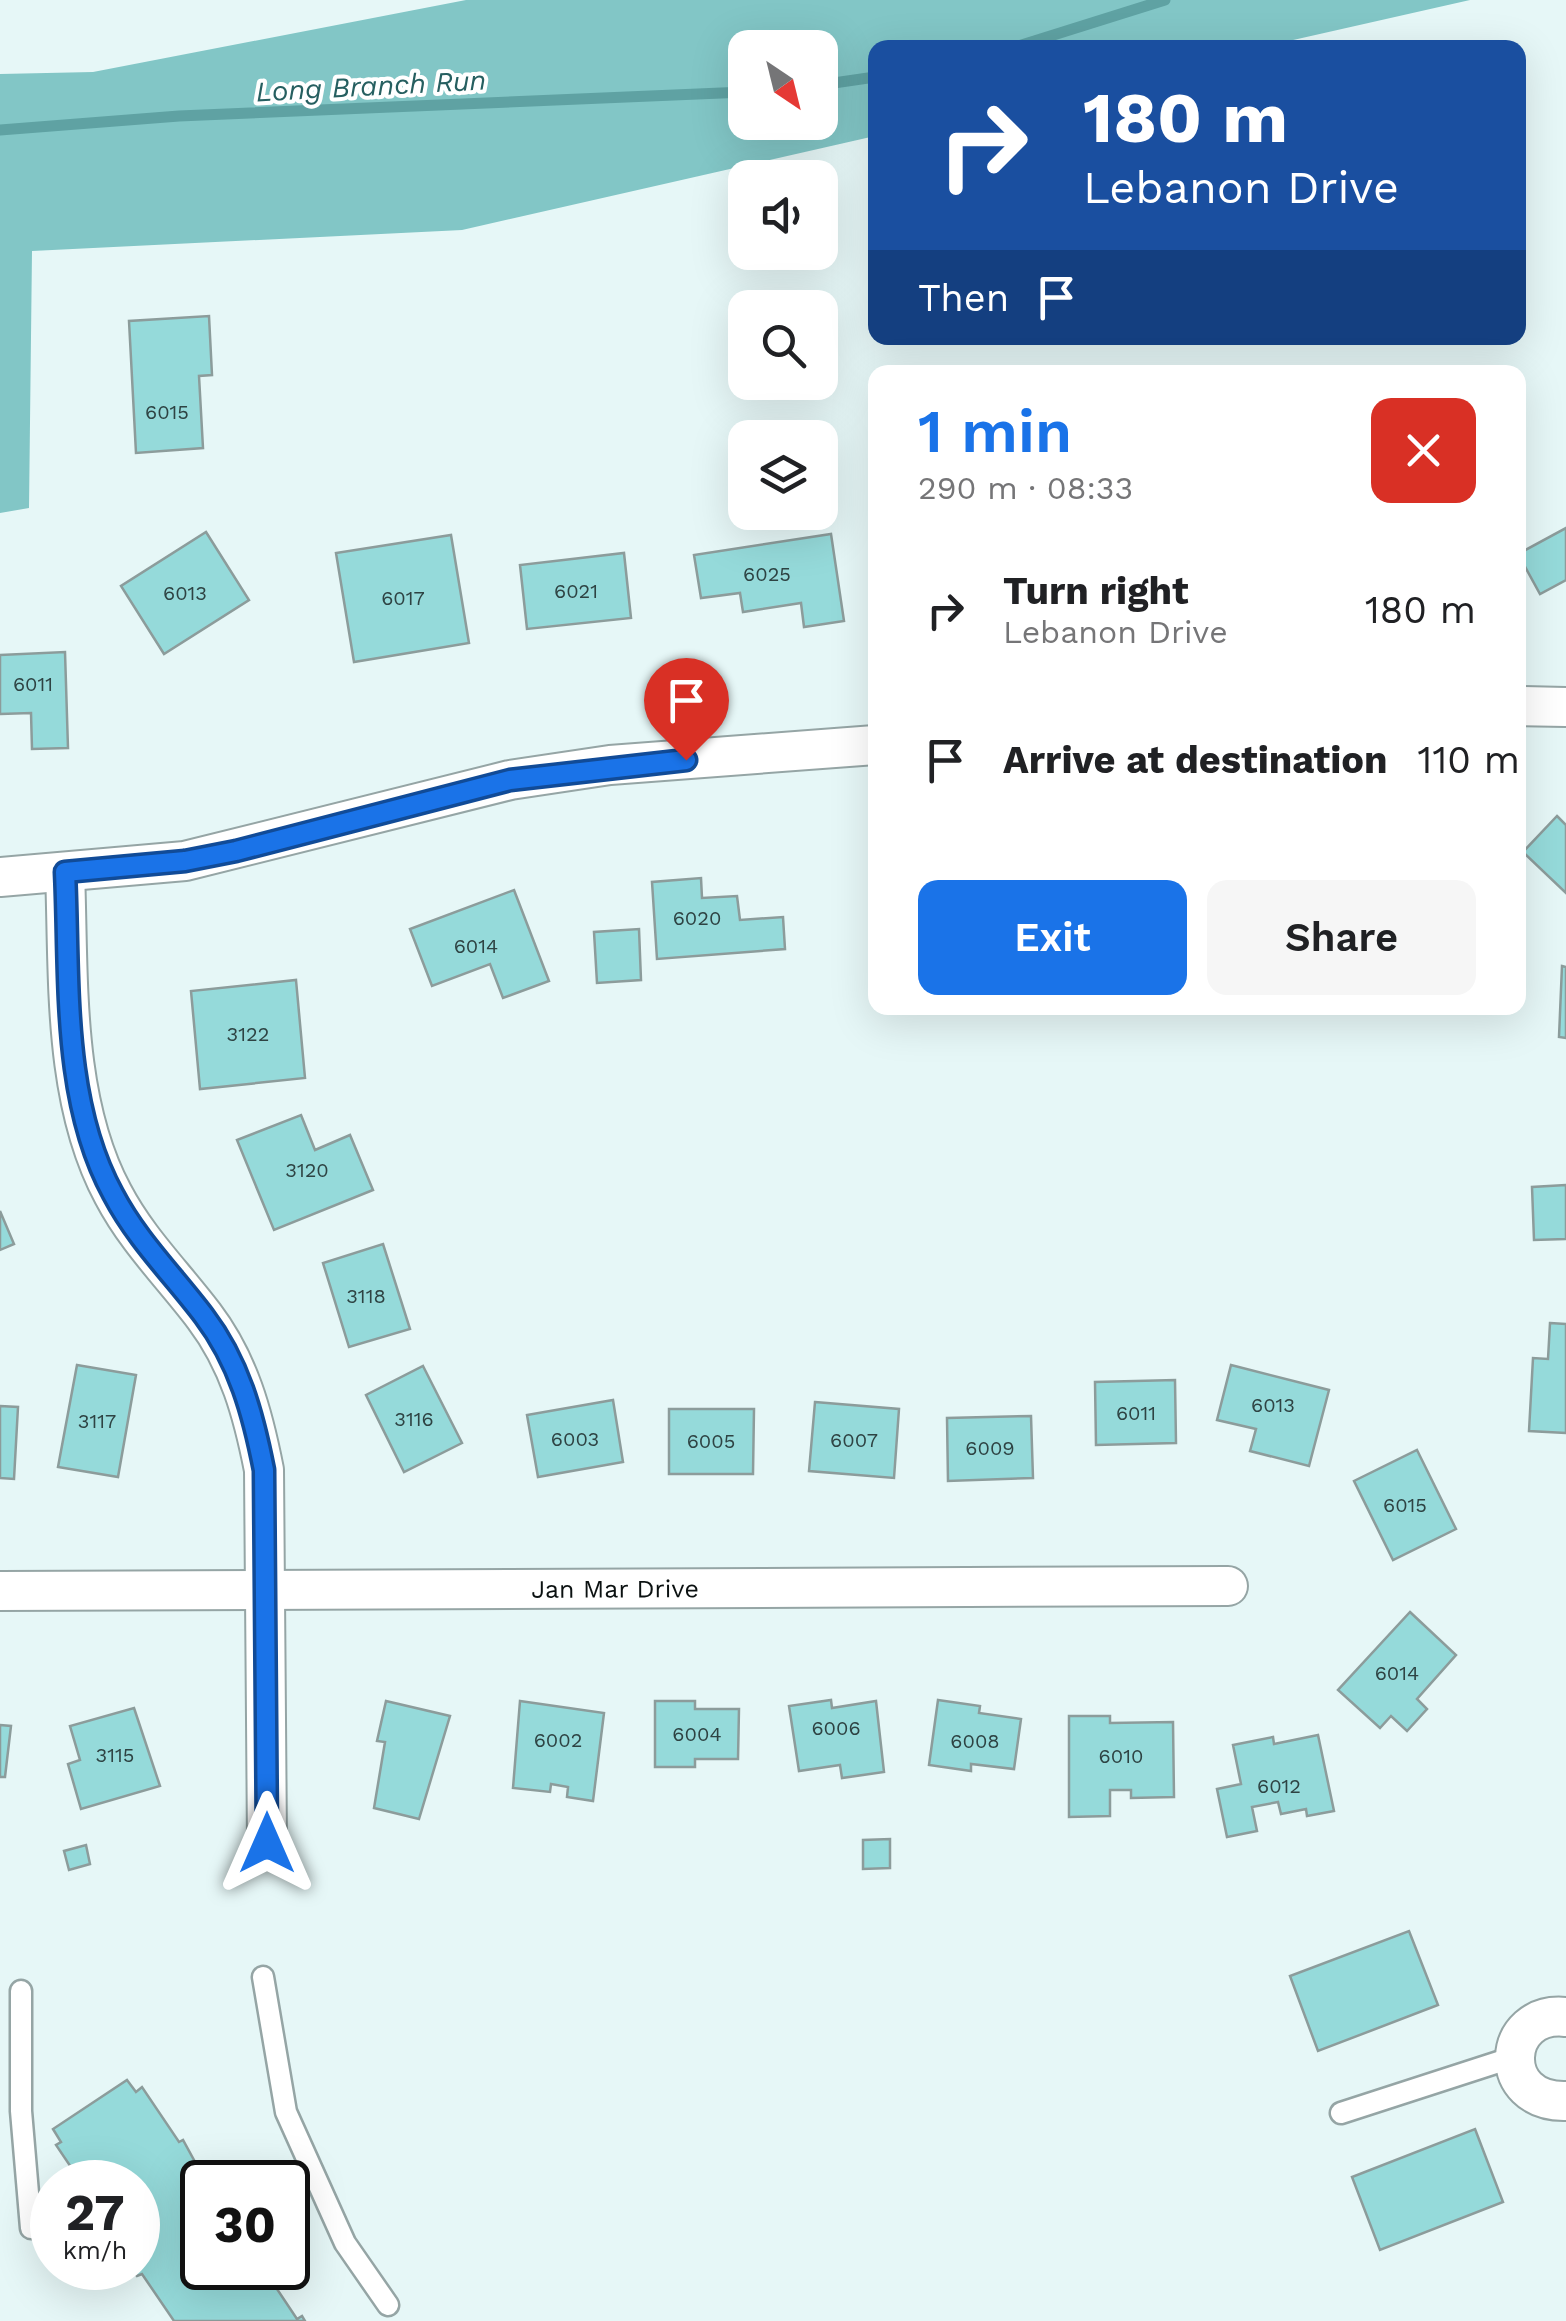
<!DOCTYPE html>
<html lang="en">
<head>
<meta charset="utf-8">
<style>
	:root { --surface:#fff; --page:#f6f6f6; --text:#202124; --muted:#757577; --accent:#1a73e8 }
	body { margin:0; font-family:"Work Sans",sans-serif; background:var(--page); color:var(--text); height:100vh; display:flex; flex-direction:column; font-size:38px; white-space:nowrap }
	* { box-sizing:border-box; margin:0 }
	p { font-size:32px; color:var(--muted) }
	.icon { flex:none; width:55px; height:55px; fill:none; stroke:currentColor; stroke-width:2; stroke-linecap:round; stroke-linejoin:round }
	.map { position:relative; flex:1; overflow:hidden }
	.drawer { position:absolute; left:868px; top:365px; width:658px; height:650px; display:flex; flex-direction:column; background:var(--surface); border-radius:20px; box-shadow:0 10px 40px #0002 }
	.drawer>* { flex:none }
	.top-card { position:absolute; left:868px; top:40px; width:658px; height:305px; border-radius:20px; box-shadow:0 10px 40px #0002; background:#1a4fa0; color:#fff; overflow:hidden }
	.needle { width:65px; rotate:145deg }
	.buttons { position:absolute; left:728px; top:30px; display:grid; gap:20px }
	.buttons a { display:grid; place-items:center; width:110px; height:110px; border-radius:20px; background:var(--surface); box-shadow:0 10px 40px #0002; font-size:50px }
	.speed { position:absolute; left:30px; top:2160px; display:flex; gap:20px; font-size:50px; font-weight:700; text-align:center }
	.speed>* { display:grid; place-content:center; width:130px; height:130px; border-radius:50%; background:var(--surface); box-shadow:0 10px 40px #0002; line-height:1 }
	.speed small { font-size:25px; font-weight:400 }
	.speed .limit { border:5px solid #111; border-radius:15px; background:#fff; color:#111 }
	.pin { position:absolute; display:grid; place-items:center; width:85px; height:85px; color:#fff; margin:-102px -42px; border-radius:50% 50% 50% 0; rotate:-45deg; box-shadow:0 0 10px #0007 }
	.pin .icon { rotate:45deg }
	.me { position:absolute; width:110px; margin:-55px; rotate:0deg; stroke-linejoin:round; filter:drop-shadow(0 0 8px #0008) }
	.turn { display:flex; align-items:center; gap:35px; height:210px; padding:0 50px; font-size:45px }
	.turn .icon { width:130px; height:130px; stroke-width:2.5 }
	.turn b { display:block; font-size:70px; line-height:85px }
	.then { display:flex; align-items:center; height:95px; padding:0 50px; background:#0003; gap:20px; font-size:38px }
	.round { display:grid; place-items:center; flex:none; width:105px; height:105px; border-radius:20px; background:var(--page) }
	.overview { display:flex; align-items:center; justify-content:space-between; height:170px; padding:0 50px }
	h1 { font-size:60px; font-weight:600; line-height:75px; color:var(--accent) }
	.action { display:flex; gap:20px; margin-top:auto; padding:20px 50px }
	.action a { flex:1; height:115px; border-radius:20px; background:var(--accent); color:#fff; font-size:40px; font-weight:600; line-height:115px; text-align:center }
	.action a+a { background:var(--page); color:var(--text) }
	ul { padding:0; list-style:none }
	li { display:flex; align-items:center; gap:30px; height:150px; padding:0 50px }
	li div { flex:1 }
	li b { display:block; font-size:38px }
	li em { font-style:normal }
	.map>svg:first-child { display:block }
	.forest { fill:#82c6c6; fill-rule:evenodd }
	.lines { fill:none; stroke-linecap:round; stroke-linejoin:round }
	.stream { stroke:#5fa2a3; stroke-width:11 }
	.building { fill:#95dada; stroke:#8c9c9b; stroke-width:2.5 }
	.lane-casing { stroke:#95a5a5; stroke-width:25 }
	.street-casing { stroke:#95a5a5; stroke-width:42 }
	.lane { stroke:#fff; stroke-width:20 }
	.street { stroke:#fff; stroke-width:38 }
	.route-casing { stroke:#114b97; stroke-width:25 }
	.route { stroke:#1a73e8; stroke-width:18 }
	.labels { text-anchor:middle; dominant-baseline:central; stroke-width:8; stroke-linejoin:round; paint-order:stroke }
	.number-label { font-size:20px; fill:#2e4343 }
	.street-label { font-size:25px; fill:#0b1111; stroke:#fff }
	.water-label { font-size:28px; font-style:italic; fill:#265f60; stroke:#fff }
</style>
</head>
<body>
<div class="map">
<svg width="1566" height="2321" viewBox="0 0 1566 2321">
	<rect width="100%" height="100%" fill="#e6f7f7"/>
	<path class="forest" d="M466,0h1004l-208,47 -387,1v88l-413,94 -430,21 -3,257 -29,5v-439l93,-2zM745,48h75v74h-75z"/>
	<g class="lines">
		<g class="stream">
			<path d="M1012,48l153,-48"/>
			<path d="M820,85l55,-8"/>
			<path d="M0,130l179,-14 566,-24"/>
		</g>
	</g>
	<g class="building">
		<path d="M209,316l3,59 -13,1 4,72 -67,5 -7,-132z"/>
		<path d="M1566,528v52l-26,14 -22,-40z"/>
		<path d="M206,532l43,68 -85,54 -43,-68z"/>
		<path d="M831,534l13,87 -40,6 -3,-24 -58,9 -3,-19 -39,5 -7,-43z"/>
		<path d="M451,535l18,108 -115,19 -18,-109z"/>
		<path d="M624,553l7,65 -104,11 -7,-64z"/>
		<path d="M65,652l3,96 -36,1 -1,-36 -31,1v-59z"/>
		<path d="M1557,816l9,9v68l-43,-41z"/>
		<path d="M701,878l1,20 35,-2 3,24 43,-3 2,32 -128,10 -5,-77z"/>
		<path d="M514,890l35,91 -46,17 -13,-34 -58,22 -22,-57z"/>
		<path d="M639,929l2,51 -44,3 -3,-51z"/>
		<path d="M1562,966l4,1v71l-7,-1z"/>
		<path d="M296,980l9,98 -105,11 -9,-98z"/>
		<path d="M301,1115l14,35 35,-15 23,55 -99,40 -37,-90z"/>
		<path d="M1566,1185v54l-32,1 -2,-53z"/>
		<path d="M0,1211l14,33 -14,6z"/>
		<path d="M383,1244l27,85 -61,18 -26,-84z"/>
		<path d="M1550,1323l16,1v109l-37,-2 4,-73 15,1z"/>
		<path d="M77,1365l59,10 -18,102 -60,-10z"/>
		<path d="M1231,1365l98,25 -20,76 -59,-15 6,-22 -39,-9z"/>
		<path d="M423,1366l39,77 -58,29 -38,-77z"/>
		<path d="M1175,1380l1,63 -80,2 -1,-63z"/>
		<path d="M613,1400l10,62 -85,15 -11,-62z"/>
		<path d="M815,1402l84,7 -5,69 -85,-7z"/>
		<path d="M0,1406l18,1 -4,72 -14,-1z"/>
		<path d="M669,1409h85l-1,65h-84z"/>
		<path d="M1031,1416l2,62 -85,3 -1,-63z"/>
		<path d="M1417,1450l39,79 -63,31 -39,-79z"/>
		<path d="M1410,1612l46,43 -39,44 10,10 -20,22 -16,-15 -11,12 -42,-38z"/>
		<path d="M831,1700l1,8 44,-7 8,71 -42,6 -2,-13 -41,6 -10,-65z"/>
		<path d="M938,1700l42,6 -1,7 42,6 -7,50 -43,-5v7l-42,-6z"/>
		<path d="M386,1701l64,15 -31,103 -45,-11 11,-66 -8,-1z"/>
		<path d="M520,1701l84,12 -11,88 -26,-4 1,-10 -17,-3 -1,8 -37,-4z"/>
		<path d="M655,1701h40v8h44l-1,50h-43v8h-40z"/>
		<path d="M134,1708l26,78 -79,23 -13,-45 12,-4 -10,-34z"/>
		<path d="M1069,1716h41v7l63,-1 1,75 -43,1v-8h-21v26l-41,1z"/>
		<path d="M0,1725l11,1 -6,51h-5z"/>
		<path d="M1318,1735l16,76 -27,5 -1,-7 -25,5 -3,-12 -26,5 5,24 -30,6 -10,-48 24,-5 -8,-39 40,-8 1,7z"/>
		<path d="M890,1839v29l-27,1v-29z"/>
		<path d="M86,1845l4,19 -21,6 -5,-19z"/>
		<path d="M1409,1931l29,74 -120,46 -28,-75z"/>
		<path d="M127,2080l9,12 6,-5 37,55 4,-2 23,42 -4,86h61l34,51 5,-3 3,5h-131l-32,-47 -5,2 -6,-8h7v-86h-57l-25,-37 5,-3 -8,-13z"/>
		<path d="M1475,2129l28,73 -123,48 -28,-73z"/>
	</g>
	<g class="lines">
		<defs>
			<g id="lane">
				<path d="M263,1977l23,135 59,131 43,62"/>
				<path d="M21,1991v120l10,117"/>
				<path d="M1341,2113l173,-56"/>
			</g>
			<g id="street">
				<path d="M1518,706l48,1"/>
				<path d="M65,872c4,105 -3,227 48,322 24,46 60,81 91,122 35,46 49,98 60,154l3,373"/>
				<path d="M0,877l185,-16 325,-81 100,-15 265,-20"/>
				<path id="s1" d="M0,1591l1228,-5"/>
				<path d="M1566,2017c-65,-7 -71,86 0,84"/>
			</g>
		</defs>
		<use href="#lane" class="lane-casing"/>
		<use href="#street" class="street-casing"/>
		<use href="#lane" class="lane"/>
		<use href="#street" class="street"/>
	</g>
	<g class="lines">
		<defs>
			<path id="route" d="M267,1843l-3,-373c-11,-56 -25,-108 -60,-154 -31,-41 -67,-76 -91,-122 -52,-95 -43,-217 -48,-322l120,-11 51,-10 274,-71 176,-20"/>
		</defs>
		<use href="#route" class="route-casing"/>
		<use href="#route" class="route"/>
	</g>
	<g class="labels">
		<g class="number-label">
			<text x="167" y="412">6015</text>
			<text x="767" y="574">6025</text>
			<text x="576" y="591">6021</text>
			<text x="185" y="593">6013</text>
			<text x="403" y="598">6017</text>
			<text x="33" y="684">6011</text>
			<text x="697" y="918">6020</text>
			<text x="476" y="946">6014</text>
			<text x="248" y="1034">3122</text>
			<text x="307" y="1170">3120</text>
			<text x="366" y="1296">3118</text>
			<text x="1273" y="1405">6013</text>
			<text x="1136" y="1413">6011</text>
			<text x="414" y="1419">3116</text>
			<text x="97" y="1421">3117</text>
			<text x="575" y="1439">6003</text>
			<text x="854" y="1440">6007</text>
			<text x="711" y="1441">6005</text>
			<text x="990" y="1448">6009</text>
			<text x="1405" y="1505">6015</text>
			<text x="1397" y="1673">6014</text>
			<text x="836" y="1728">6006</text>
			<text x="697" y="1734">6004</text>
			<text x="558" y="1740">6002</text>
			<text x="975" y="1741">6008</text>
			<text x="115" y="1755">3115</text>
			<text x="1121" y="1756">6010</text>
			<text x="1279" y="1786">6012</text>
		</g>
		<g class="street-label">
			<text stroke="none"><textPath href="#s1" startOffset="615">Jan Mar Drive</textPath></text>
		</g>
		<g class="water-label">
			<text transform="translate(371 86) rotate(-3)">Long Branch Run</text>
		</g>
	</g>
</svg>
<div class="buttons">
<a><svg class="needle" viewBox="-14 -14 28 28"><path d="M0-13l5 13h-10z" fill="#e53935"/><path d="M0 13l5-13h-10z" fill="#757577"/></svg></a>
<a><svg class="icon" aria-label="sound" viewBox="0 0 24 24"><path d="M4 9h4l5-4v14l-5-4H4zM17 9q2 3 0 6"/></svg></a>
<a><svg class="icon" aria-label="search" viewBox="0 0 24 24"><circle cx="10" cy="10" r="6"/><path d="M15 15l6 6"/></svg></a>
<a><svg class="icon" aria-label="layers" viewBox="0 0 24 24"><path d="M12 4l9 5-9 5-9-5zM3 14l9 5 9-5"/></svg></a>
</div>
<div class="speed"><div>27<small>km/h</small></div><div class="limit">30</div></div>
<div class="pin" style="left:686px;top:760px;background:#d93025"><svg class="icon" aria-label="arrive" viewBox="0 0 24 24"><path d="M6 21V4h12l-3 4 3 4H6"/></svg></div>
<svg class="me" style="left:267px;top:1843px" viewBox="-20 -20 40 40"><path d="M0-17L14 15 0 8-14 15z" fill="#1a73e8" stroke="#fff" stroke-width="4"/></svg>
<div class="top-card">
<div class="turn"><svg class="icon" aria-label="right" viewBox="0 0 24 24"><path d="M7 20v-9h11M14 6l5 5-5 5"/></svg><div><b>180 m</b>Lebanon Drive</div></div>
<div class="then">Then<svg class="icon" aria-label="arrive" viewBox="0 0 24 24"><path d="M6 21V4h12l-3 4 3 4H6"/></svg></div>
</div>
<section class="drawer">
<div class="overview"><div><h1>1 min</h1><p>290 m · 08:33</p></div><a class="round" style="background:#d93025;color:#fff"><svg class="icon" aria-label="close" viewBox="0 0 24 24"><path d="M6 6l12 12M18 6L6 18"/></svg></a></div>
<ul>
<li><svg class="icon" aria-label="right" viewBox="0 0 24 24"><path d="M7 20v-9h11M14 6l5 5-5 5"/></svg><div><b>Turn right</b><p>Lebanon Drive</p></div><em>180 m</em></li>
<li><svg class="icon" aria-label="arrive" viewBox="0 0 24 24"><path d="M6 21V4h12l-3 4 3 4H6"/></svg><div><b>Arrive at destination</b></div><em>110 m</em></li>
</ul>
<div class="action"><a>Exit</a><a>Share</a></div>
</section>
</div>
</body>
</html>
